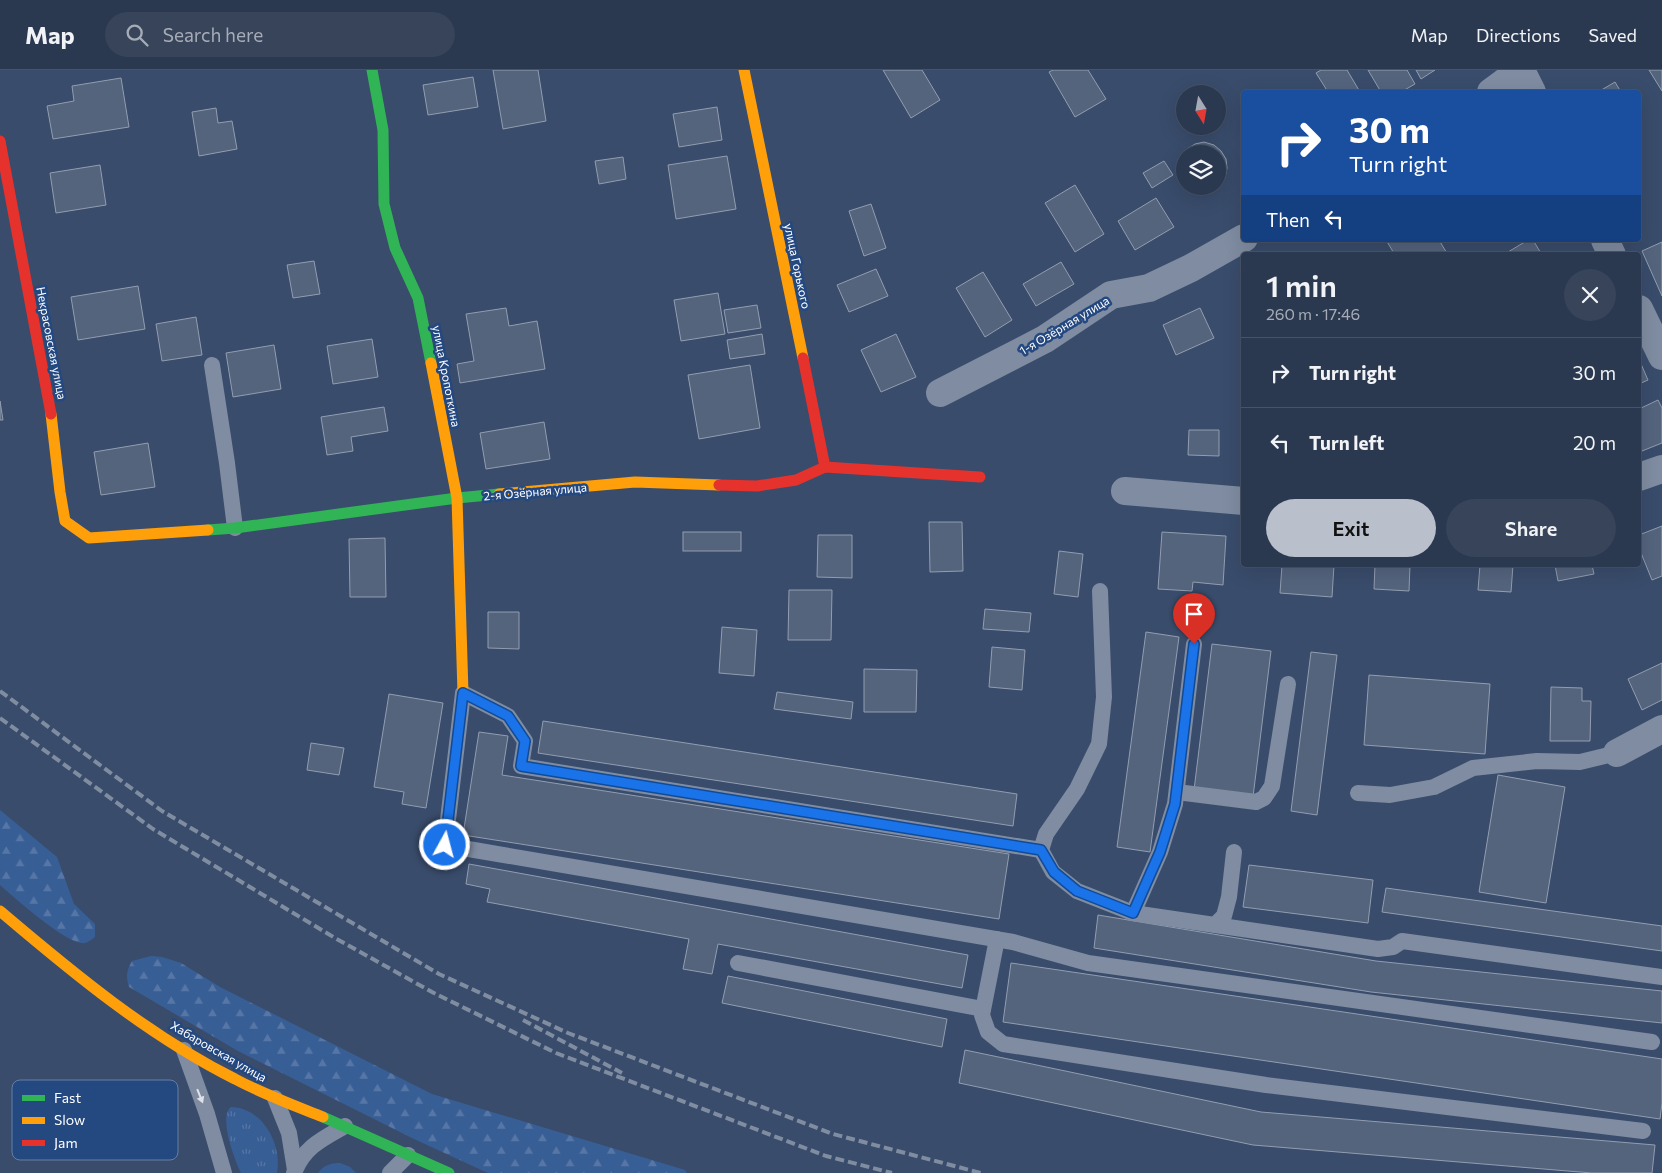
<!DOCTYPE html>
<html lang="en">
<head>
<meta charset="utf-8">
<style>
	:root { --surface:#2b3950; --page:#37445a; --text:#f1f3f6; --muted:#a6acb7; --line:#475367; --accent:#bac0cb }
	body { margin:0; font-family:Commissioner,sans-serif; background:var(--page); color:var(--text); height:100vh; display:flex; flex-direction:column; font-size:19px; white-space:nowrap }
	* { box-sizing:border-box; margin:0 }
	p { font-size:16px; color:var(--muted) }
	.icon { flex:none; width:28px; height:28px; fill:none; stroke:currentColor; stroke-width:2; stroke-linecap:round; stroke-linejoin:round }
	.map { position:relative; flex:1; overflow:hidden }
	.details { position:absolute; left:1241px; top:182px; width:400px; height:315px; display:flex; flex-direction:column; background:var(--surface); border-radius:5px; box-shadow:0 5px 20px #0002,0 0 0 1px var(--line) }
	.details>* { flex:none }
	.guide { position:absolute; left:1241px; top:20px; width:400px; height:152px; border-radius:5px; box-shadow:0 5px 20px #0002,0 0 0 1px var(--line); background:#1a4fa0; color:#fff; overflow:hidden }
	.needle { width:32px; rotate:169deg }
	.fabs { position:absolute; left:1176px; top:15px; display:grid; gap:10px }
	.fabs a { display:grid; place-items:center; width:50px; height:50px; border-radius:50%; background:var(--surface); box-shadow:0 5px 20px #0002,0 0 0 1px var(--line); font-size:25px }
	.pin { position:absolute; display:grid; place-items:center; width:42px; height:42px; color:#fff; margin:-51px -21px; border-radius:50% 50% 50% 0; rotate:-45deg; box-shadow:0 0 5px #0007 }
	.pin .icon { rotate:45deg }
	.me { position:absolute; width:55px; margin:-28px; rotate:7deg; stroke-linejoin:round; filter:drop-shadow(0 0 4px #0008) }
	.turn { display:flex; align-items:center; gap:18px; height:105px; padding:0 25px; font-size:22px }
	.turn .icon { width:65px; height:65px; stroke-width:2.5 }
	.turn b { display:block; font-size:35px; line-height:42px }
	.then { display:flex; align-items:center; height:48px; padding:0 25px; background:#0003; gap:10px; font-size:19px }
	.round { display:grid; place-items:center; flex:none; width:52px; height:52px; border-radius:26px; background:var(--page) }
	.overview { display:flex; align-items:center; justify-content:space-between; height:85px; padding:0 25px }
	h1 { font-size:30px; font-weight:600; line-height:38px }
	.action { display:flex; gap:10px; margin-top:auto; padding:10px 25px }
	.action a { flex:1; height:58px; border-radius:30px; background:var(--accent); color:#111; font-size:20px; font-weight:600; line-height:58px; text-align:center }
	.action a+a { background:var(--page); color:var(--text) }
	ul { padding:0; list-style:none }
	li { display:flex; align-items:center; gap:15px; height:70px; padding:0 25px; border-top:1px solid var(--line) }
	li div { flex:1 }
	li b { display:block; font-size:19px }
	li em { font-style:normal }
	header { display:flex; align-items:center; gap:30px; box-sizing:border-box; height:70px; padding:0 25px; background:var(--surface); border-bottom:1px solid var(--line) }
	header strong { font-size:24px }
	nav { display:flex; gap:28px; margin-inline-start:auto; font-size:18px }
	.search { width:350px; height:45px; background:var(--page); display:flex; align-items:center; gap:12px; box-sizing:border-box; padding:0 18px; border-radius:28px; color:var(--muted); font-size:19px }
	.map>svg:first-child { display:block }
	.grass { fill:url(#grass-tufts) }
	.forest { fill:url(#forest-firs) }
	.building { fill:#54647d; stroke:#929db0 }
	.lines { fill:none; stroke-linecap:round; stroke-linejoin:round }
	.lane { stroke:#7f8ca1; stroke-width:16 }
	.street { stroke:#7f8ca1; stroke-width:28 }
	.fast { stroke:#30b455; stroke-width:11 }
	.slow { stroke:#ff9f0a; stroke-width:11 }
	.jam { stroke:#e5322d; stroke-width:11 }
	.rail { stroke:#808da1; stroke-width:4; stroke-dasharray:9 4; stroke-linecap:butt }
	.oneway { fill:#dfe2e8 }
	.route-casing { stroke:#114b97; stroke-width:12 }
	.route { stroke:#1a73e8; stroke-width:9 }
	.labels { text-anchor:middle; dominant-baseline:central; stroke-width:5; stroke-linejoin:round; paint-order:stroke }
	.street-label { font-size:12px; fill:#fff; stroke:#244880 }
	.key { fill:#244880; stroke:#667fa6; stroke-width:1 }
	.key-label { font-size:14px; fill:#fff }
</style>
</head>
<body>
<header>
<strong>Map</strong>
<div class="search"><svg class="icon" aria-label="search" viewBox="0 0 24 24"><circle cx="10" cy="10" r="6"/><path d="M15 15l6 6"/></svg>Search here</div>
<nav><a>Map</a><a>Directions</a><a>Saved</a></nav>
</header>
<div class="map">
<svg width="1662" height="1103" viewBox="0 0 1662 1103">
	<defs>
		<pattern id="grass-tufts" width="24" height="20" patternUnits="userSpaceOnUse" patternTransform="scale(1.25)"><rect width="24" height="20" fill="#385e96"/><path d="M3 7l-1-3M5 7V3M7 7l1-3M15 17l-1-3M17 17v-4M19 17l1-3" fill="none" stroke="#5676a6"/></pattern>
		<pattern id="forest-firs" width="22" height="20" patternUnits="userSpaceOnUse" patternTransform="scale(1.25)"><rect width="22" height="20" fill="#385e96"/><path d="M5 1l3.5 6h-7zM16 11l3.5 6h-7z" fill="#5676a6"/></pattern>
	</defs>
	<rect width="100%" height="100%" fill="#394c6b"/>
	<g class="grass">
		<path d="M231,1037c32,1 51,37 46,66h-36c-6,-12 -23,-57 -10,-66z"/>
		<path d="M340,1093l10,4 6,6h-38c6,-8 13,-10 22,-10z"/>
	</g>
	<g class="forest">
		<path d="M0,740l57,47 17,47 21,20v13c-3,2 -7,5 -10,6 -17,3 -71,-46 -85,-58z"/>
		<path d="M151,886l11,1 19,6 39,24 212,107 253,76 2,3h-199l-74,-34 -176,-88 -109,-64c-3,-10 -3,-16 3,-26z"/>
	</g>
	<g class="building">
		<path d="M493,0h45l8,51 -43,8z"/>
		<path d="M883,0h39l18,30 -29,18z"/>
		<path d="M1053,0h35l18,29 -31,18 -26,-45z"/>
		<path d="M1321,0h26l13,22h-32l-12,-19z"/>
		<path d="M1368,0h39l8,14 -14,8h-20z"/>
		<path d="M1416,0h19l-14,9z"/>
		<path d="M1649,0h13v21z"/>
		<path d="M473,7l5,30 -50,8 -5,-30z"/>
		<path d="M121,8l8,49 -76,12 -6,-33 27,-5 -2,-15z"/>
		<path d="M1615,12l6,10h-23z"/>
		<path d="M717,37l5,33 -43,7 -6,-33z"/>
		<path d="M216,38l2,15 14,-2 5,28 -38,7 -7,-44z"/>
		<path d="M1204,72l10,3 7,6 5,8 1,9 -2,10 -7,8v-32h-33v29l-5,-8 -1,-10 2,-9 6,-7 8,-5z"/>
		<path d="M727,86l9,53 -60,10 -8,-54z"/>
		<path d="M623,87l3,22 -27,5 -4,-23z"/>
		<path d="M1164,91l9,14 -21,13 -9,-15z"/>
		<path d="M100,95l6,40 -50,8 -6,-40z"/>
		<path d="M1075,115l29,49 -29,18 -30,-49z"/>
		<path d="M1189,116h28l-7,4 -9,1 -9,-2z"/>
		<path d="M1156,128l18,29 -39,23 -17,-29z"/>
		<path d="M871,134l15,44 -22,8 -15,-45z"/>
		<path d="M1386,170h53l9,15h-53z"/>
		<path d="M1528,170h5l9,15h-39z"/>
		<path d="M1662,172v54l-20,-45z"/>
		<path d="M314,191l6,33 -27,4 -6,-33z"/>
		<path d="M1061,192l13,22 -38,22 -13,-22z"/>
		<path d="M876,199l12,27 -39,16 -12,-27z"/>
		<path d="M983,202l29,48 -27,17 -29,-49z"/>
		<path d="M138,216l7,43 -67,11 -7,-43z"/>
		<path d="M718,223l7,41 -44,7 -7,-41z"/>
		<path d="M757,235l4,23 -33,5 -4,-23z"/>
		<path d="M506,238l3,18 28,-5 8,48 -85,14 -3,-19 17,-3 -8,-47z"/>
		<path d="M1200,238l14,30 -38,17 -13,-30z"/>
		<path d="M196,247l6,38 -40,6 -6,-37z"/>
		<path d="M762,264l3,20 -35,5 -3,-19z"/>
		<path d="M896,264l20,43 -35,15 -20,-42z"/>
		<path d="M372,269l6,38 -45,7 -6,-38z"/>
		<path d="M274,275l7,44 -48,8 -7,-44z"/>
		<path d="M1641,294l7,16 -9,4v-19z"/>
		<path d="M750,295l10,63 -61,11 -11,-64z"/>
		<path d="M1658,330l4,8v35l-20,8 -3,-7v-35z"/>
		<path d="M0,331l3,19h-3z"/>
		<path d="M384,337l4,24 -37,6 2,14 -26,4 -6,-38z"/>
		<path d="M544,352l6,37 -64,10 -6,-36z"/>
		<path d="M1189,360h30v26l-31,-1z"/>
		<path d="M148,373l7,44 -54,8 -7,-43z"/>
		<path d="M929,452h33l1,49 -33,1z"/>
		<path d="M1662,456v50l-10,4 -13,-32v-13z"/>
		<rect x="683" y="462" width="58" height="19"/>
		<path d="M1162,462l64,4 -3,49 -30,-3 -1,9 -34,-2z"/>
		<path d="M818,465h34v43l-35,-1z"/>
		<path d="M385,468l1,59h-36l-1,-58z"/>
		<path d="M1059,481l24,3 -5,43 -24,-3z"/>
		<path d="M1282,495h52l-2,32 -52,-4z"/>
		<path d="M1375,495h35l-1,26 -35,-2z"/>
		<path d="M1480,495h33l-2,27 -33,-2z"/>
		<path d="M1555,495h37l2,9 -36,7z"/>
		<path d="M789,520h43l-1,50h-43z"/>
		<path d="M985,539l46,4 -2,19 -46,-3z"/>
		<path d="M488,542h31v37l-31,-1z"/>
		<path d="M722,557l35,3 -3,46 -35,-3z"/>
		<path d="M1146,562l33,5 -29,215 -33,-5z"/>
		<path d="M1212,574l59,7 -18,146 -59,-7z"/>
		<path d="M992,577l33,3 -3,40 -33,-3z"/>
		<path d="M1311,582l26,3 -20,160 -26,-4z"/>
		<path d="M1662,593v37l-20,10 -14,-31z"/>
		<path d="M864,599l53,1 -1,42h-52z"/>
		<path d="M1369,605l121,9 -5,70 -121,-9z"/>
		<path d="M1551,617l31,1v13h9l-1,40h-40z"/>
		<path d="M777,622l76,10 -2,17 -77,-10z"/>
		<path d="M389,624l54,9 -17,105 -24,-4 2,-12 -30,-5z"/>
		<path d="M543,651l474,73 -4,32 -475,-73z"/>
		<path d="M479,662l29,4 -6,39 507,79 -10,65 -536,-84z"/>
		<path d="M311,673l33,5 -5,27 -32,-5z"/>
		<path d="M1498,705l67,12 -19,116 -67,-11z"/>
		<path d="M469,794l499,91 -6,33 -244,-44 -6,30 -29,-5 6,-30 -202,-37 3,-13 -24,-5z"/>
		<path d="M1249,795l124,15 -5,43 -125,-16z"/>
		<path d="M1386,818l276,38v25l-280,-39z"/>
		<path d="M1098,845l278,46 286,30v32l-291,-31 -277,-44z"/>
		<path d="M1011,893l651,96v44l-2,16 -657,-97z"/>
		<path d="M728,906l219,43 -5,28 -220,-44z"/>
		<path d="M965,980l296,62 394,33 -3,28h-60l-339,-28 -294,-62z"/>
	</g>
	<g class="lines">
		<g class="lane">
			<path d="M212,295l15,98 8,65"/>
			<path d="M1100,521l4,106 -5,47 -22,45 -31,45 -5,16 12,22 24,19 56,22 245,36 15,-2 9,-6 260,36"/>
			<path d="M1177,722l79,10 8,-4 8,-12 16,-102"/>
			<path d="M1358,723l32,2 44,-8 39,-19 64,-7 43,1 37,-9"/>
			<path d="M1041,780l-520,-84 4,-25 -17,-25 -45,-23 -18,152 568,97 75,21 564,79"/>
			<path d="M1133,843l27,-61 15,-48 19,-160"/>
			<path d="M1215,855l9,-9 5,-19 5,-45"/>
			<path d="M997,869l-15,76 6,17 15,12 263,41 377,46"/>
			<path d="M738,893l245,46"/>
			<path d="M184,980l23,64 17,59"/>
			<path d="M275,1028l14,35 6,37"/>
			<path d="M294,1103c10,-26 28,-34 51,-47"/>
			<path d="M390,1103l18,-18"/>
		</g>
		<g class="street">
			<path d="M1521,0l11,22"/>
			<path d="M1491,22l30,-22"/>
			<path d="M1605,170l7,15"/>
			<path d="M1639,239l23,47"/>
			<path d="M940,323l105,-54 66,-44 38,-7 42,-20 53,-30"/>
			<path d="M1639,407l23,-8"/>
			<path d="M1125,421l119,10"/>
			<path d="M1617,683l45,-24"/>
		</g>
		<g class="fast">
			<path d="M372,0l11,60 1,74 11,44 23,50 13,65"/>
			<path d="M208,460l27,-2 222,-30 42,-4"/>
			<path d="M323,1047l126,56"/>
		</g>
		<g class="slow">
			<path d="M744,0l59,288"/>
			<path d="M431,293l26,135 6,195"/>
			<path d="M51,344l9,78 5,29 24,17 119,-8"/>
			<path d="M499,424l136,-12 84,3"/>
			<path d="M0,841c73,62 149,125 235,168 28,15 58,26 88,38"/>
		</g>
		<g class="jam">
			<path d="M0,71l51,273"/>
			<path d="M803,288l22,109"/>
			<path d="M719,415l38,1 39,-6 29,-13 155,10"/>
		</g>
		<g class="rail">
			<path d="M0,621l162,120 277,163 129,59 265,101 148,39"/>
			<path d="M0,648l153,111 182,109 97,54 124,61 270,103 66,17"/>
			<path d="M523,950l99,53"/>
		</g>
	</g>
	<defs><path id="oneway-solid" d="M-6-.8H1V-3.2L6.5 0L1 3.2V.8H-6Z" transform="scale(1.25)"/></defs>
	<use class="oneway" href="#oneway-solid" transform="translate(200 1026) rotate(68)"/>
	<g class="lines">
		<defs>
			<path id="route" d="M445,775l18,-152 45,23 17,25 -4,25 520,84 13,22 23,19 56,22 27,-61 15,-48 19,-160"/>
		</defs>
		<use href="#route" class="route-casing"/>
		<use href="#route" class="route"/>
	</g>
	<g class="labels">
		<g class="street-label">
			<text transform="translate(798 196) rotate(78)">улица Горького</text>
			<text transform="translate(1064 255) rotate(-31)">1-я Озёрная улица</text>
			<text transform="translate(52 273) rotate(79)">Некрасовская улица</text>
			<text transform="translate(447 306) rotate(79)">улица Кропоткина</text>
			<text transform="translate(535 421) rotate(-5)">2-я Озёрная улица</text>
			<text transform="translate(219 981) rotate(30)">Хабаровская улица</text>
		</g>
	</g>
	<rect x="12" y="1010" width="166" height="80" rx="8" class="key"/>
	<rect x="22" y="1025" width="23" height="6" fill="#30b455"/>
	<rect x="22" y="1047" width="23" height="7" fill="#ff9f0a"/>
	<rect x="22" y="1070" width="23" height="6" fill="#e5322d"/>
	<g class="key-label">
		<text x="54" y="1033">Fast</text>
		<text x="54" y="1055">Slow</text>
		<text x="54" y="1078">Jam</text>
	</g>
</svg>
<div class="fabs">
<a><svg class="needle" viewBox="-14 -14 28 28"><path d="M0-13l5 13h-10z" fill="#e53935"/><path d="M0 13l5-13h-10z" fill="#a6acb7"/></svg></a>
<a><svg class="icon" aria-label="layers" viewBox="0 0 24 24"><path d="M12 4l9 5-9 5-9-5zM3 14l9 5 9-5"/></svg></a>
</div>
<div class="pin" style="left:1194px;top:574px;background:#d93025"><svg class="icon" aria-label="arrive" viewBox="0 0 24 24"><path d="M6 21V4h12l-3 4 3 4H6"/></svg></div>
<svg class="me" style="left:445px;top:775px" viewBox="-20 -20 40 40"><circle r="17" fill="#1a73e8" stroke="#fff" stroke-width="3"/><path d="M0-11L8 9 0 5-8 9z" fill="#fff"/></svg>
<div class="guide">
<div class="turn"><svg class="icon" aria-label="right" viewBox="0 0 24 24"><path d="M7 20v-9h11M14 6l5 5-5 5"/></svg><div><b>30 m</b>Turn right</div></div>
<div class="then">Then<svg class="icon" aria-label="left" viewBox="0 0 24 24"><path d="M17 20v-9H6M10 6l-5 5 5 5"/></svg></div>
</div>
<section class="details">
<div class="overview"><div><h1>1 min</h1><p>260 m · 17:46</p></div><a class="round"><svg class="icon" aria-label="close" viewBox="0 0 24 24"><path d="M6 6l12 12M18 6L6 18"/></svg></a></div>
<ul>
<li><svg class="icon" aria-label="right" viewBox="0 0 24 24"><path d="M7 20v-9h11M14 6l5 5-5 5"/></svg><div><b>Turn right</b></div><em>30 m</em></li>
<li><svg class="icon" aria-label="left" viewBox="0 0 24 24"><path d="M17 20v-9H6M10 6l-5 5 5 5"/></svg><div><b>Turn left</b></div><em>20 m</em></li>
</ul>
<div class="action"><a>Exit</a><a>Share</a></div>
</section>
</div>
</body>
</html>
